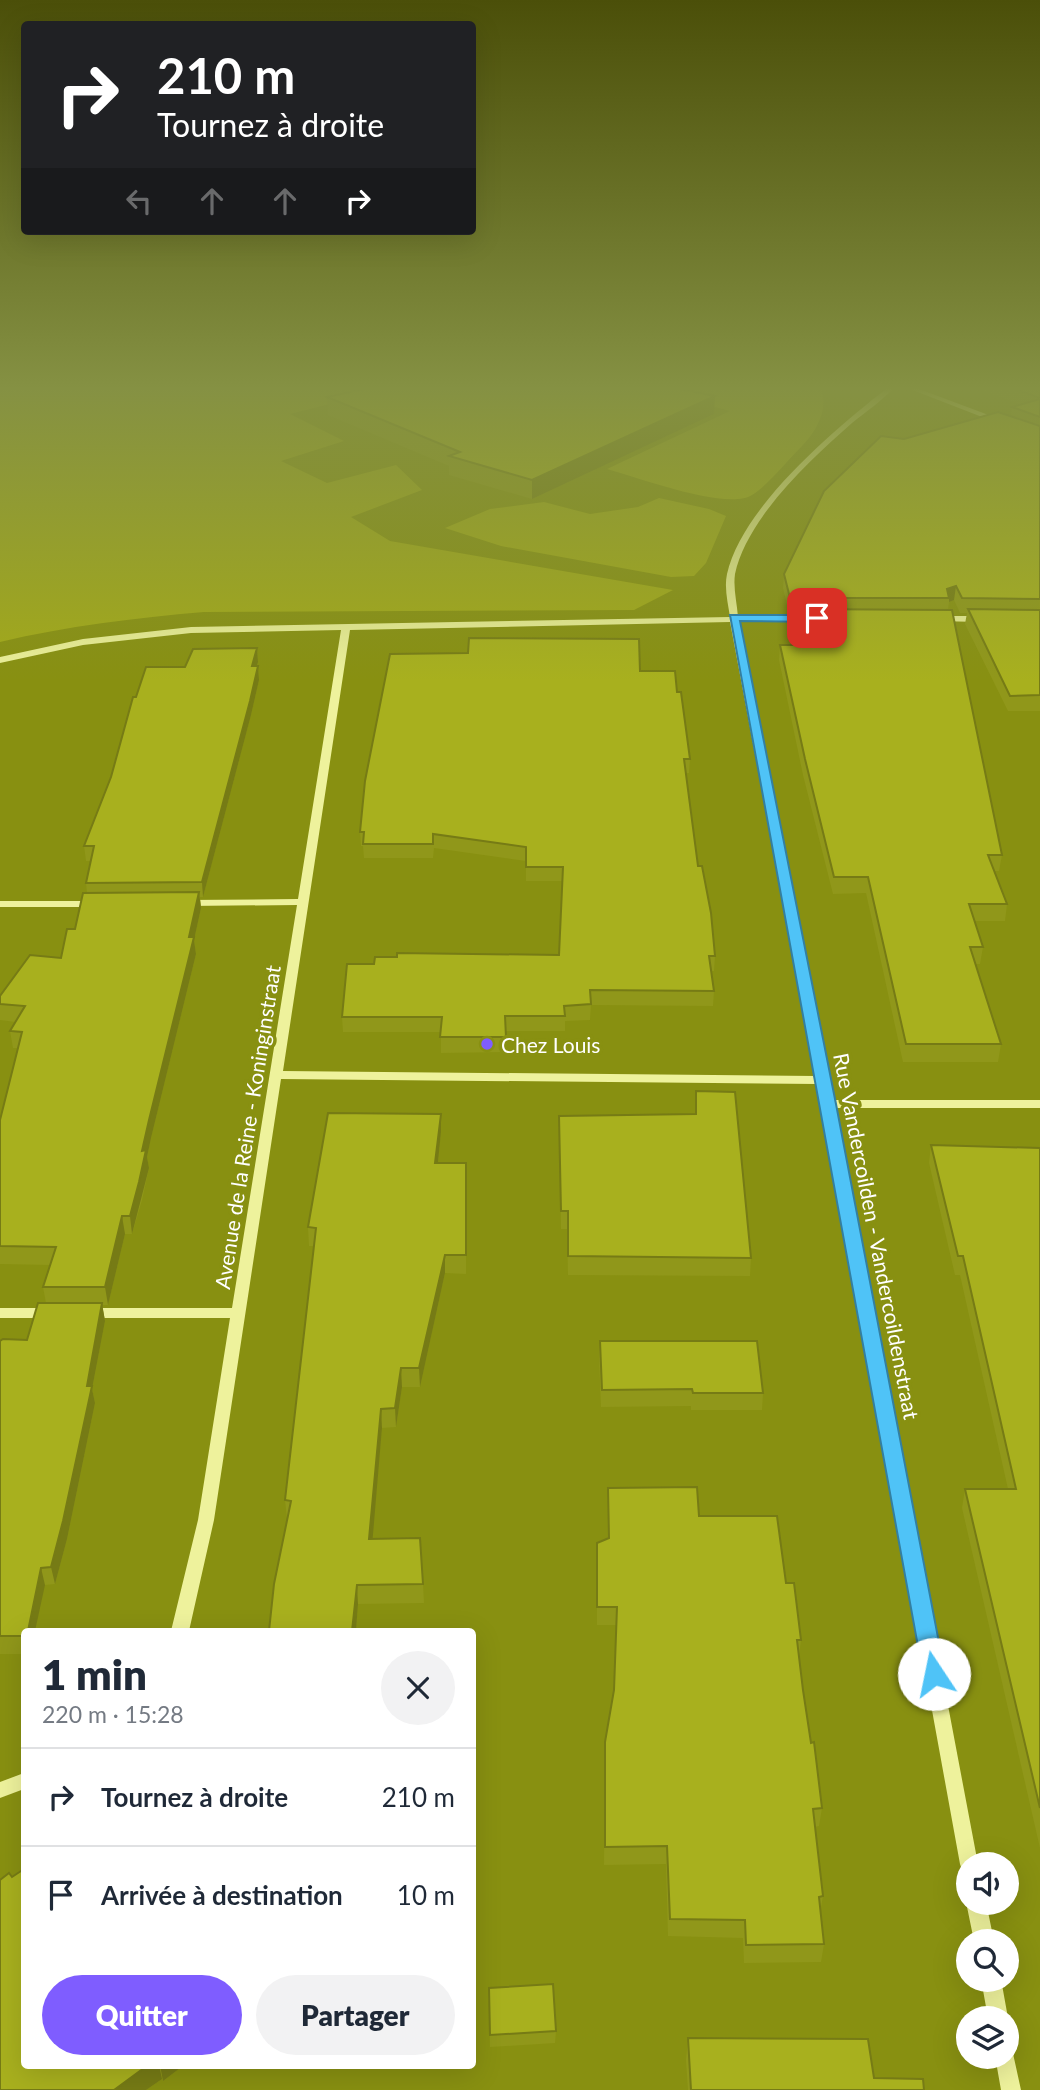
<!DOCTYPE html>
<html lang="fr">
<head>
<meta charset="utf-8">
<style>
	:root { --surface:#fff; --page:#f2f2f3; --text:#1f2937; --muted:#747a83; --line:#e0e1e3; --accent:#7f5dff }
	body { margin:0; font-family:Lato,sans-serif; background:var(--page); color:var(--text); height:100vh; display:flex; flex-direction:column; font-size:26px; white-space:nowrap }
	* { box-sizing:border-box; margin:0 }
	p { font-size:23px; color:var(--muted) }
	.icon { flex:none; width:38px; height:38px; fill:none; stroke:currentColor; stroke-width:2; stroke-linecap:round; stroke-linejoin:round }
	.map { position:relative; flex:1; overflow:hidden }
	.drawer { position:absolute; left:21px; top:1628px; width:455px; height:441px; display:flex; flex-direction:column; background:var(--surface); border-radius:7px; box-shadow:0 7px 28px #0002 }
	.drawer>* { flex:none }
	.hud { position:absolute; left:21px; top:21px; width:455px; height:214px; border-radius:7px; box-shadow:0 7px 28px #0002; background:#202124; color:#fff; overflow:hidden }
	.controls { position:absolute; left:956px; top:1852px; display:grid; gap:14px }
	.controls a { display:grid; place-items:center; width:63px; height:63px; border-radius:50%; background:var(--surface); box-shadow:0 7px 28px #0002; font-size:35px }
	.pin { position:absolute; display:grid; place-items:center; width:60px; height:60px; color:#fff; margin:-30px; border-radius:14px; box-shadow:0 4px 10px #0006 }
	.me { position:absolute; width:77px; margin:-38px; rotate:349deg; stroke-linejoin:round; filter:drop-shadow(0 0 5px #0008) }
	.turn { display:flex; align-items:center; gap:24px; height:147px; padding:0 21px; font-size:32px }
	.turn .icon { width:91px; height:91px; stroke-width:2.5 }
	.turn b { display:block; font-size:49px; line-height:60px }
	.lanes { display:flex; align-items:center; height:66px; padding:0 21px; background:#0003; justify-content:center; gap:35px; direction:ltr }
	.lanes .off { opacity:.35 }
	.round { display:grid; place-items:center; flex:none; width:74px; height:74px; border-radius:37px; background:var(--page) }
	.overview { display:flex; align-items:center; justify-content:space-between; height:119px; padding:0 21px }
	h1 { font-size:42px; font-weight:800; line-height:52px }
	.button { display:flex; gap:14px; margin-top:auto; padding:14px 21px }
	.button a { flex:1; height:80px; border-radius:42px; background:var(--accent); color:#fff; font-size:28px; font-weight:800; line-height:80px; text-align:center }
	.button a+a { background:var(--page); color:var(--text) }
	ul { padding:0; list-style:none }
	li { display:flex; align-items:center; gap:21px; height:98px; padding:0 21px; border-top:2px solid var(--line) }
	li div { flex:1 }
	li b { display:block; font-size:26px }
	li em { font-style:normal }
	.map>svg:first-child { display:block }
	.green { fill:#a3aa19 }
	.lines { fill:none; stroke-linecap:round; stroke-linejoin:round }
	.minor { fill:#eef29c; fill-rule:evenodd }
	.wall { fill:#90971a }
	.shaded-wall { fill:#767b15 }
	.building { fill:#a8b01e; stroke:#767b15; stroke-width:2 }
	.route { fill:#4fc3f7; stroke:#337fa1; stroke-width:2 }
	.poi-dot { fill:#7f5dff; stroke:#889011; stroke-width:2.5 }
	.labels { text-anchor:middle; dominant-baseline:central; stroke-width:7; stroke-linejoin:round; paint-order:stroke }
	.poi-label { font-size:21px; fill:#fff; stroke:#889011; text-anchor:start }
	.street-label { font-size:21px; fill:#fff; stroke:#889011 }
</style>
</head>
<body>
<div class="map">
<svg width="1040" height="2090" viewBox="0 0 1040 2090">
	<rect width="100%" height="100%" fill="#889011"/>
	<g class="green">
		<path d="M0,389h453l-92,7 -71,18 54,27 -63,20 46,22 69,-18 26,25 -71,27 39,24 283,49 -39,20 -430,2c-69,6 -137,14 -204,30z"/>
		<path d="M619,389h202c8,20 -5,43 -19,57 -14,14 -34,39 -50,49 -25,16 -115,-18 -145,-26l123,-58 -58,-16z"/>
		<path d="M659,498l50,11 17,7 -20,47 -12,13 -23,1 -170,-31 -56,-18 45,-19 54,-7 46,12 48,-7z"/>
	</g>
	<g class="lines">
		<g class="minor">
			<path d="M886,389h7c-12,12 -27,23 -41,34 -42,37 -105,95 -117,151 -2,14 2,29 3,43l71,-2 4,3 -4,3 -70,1 95,478h206v8h-205l143,756h-10v8l-6,-2 -2,-6 -142,-780 -537,-5 -67,441 -25,111h-18l27,-111 32,-202h-142l-5,-1 -2,-4 2,-4 5,-1h144l65,-403 -111,1 -6,-3 6,-3 112,-1 43,-269 -150,3 -108,12 -83,18v-6l83,-18 108,-12 539,-10c-2,-14 -6,-29 -3,-43 15,-67 107,-144 159,-185zM730,622l86,454 -533,-5 67,-441z"/>
			<path d="M910,389h9l83,31 -7,2z"/>
			<path d="M939,616h41l4,3 -4,3 -44,-1v-4z"/>
			<path d="M0,901h98l6,3 -6,3h-98z"/>
			<path d="M0,1308h52l5,1 2,4 -2,4 -5,1h-52z"/>
			<path d="M24,1773v16l-24,9v-16z"/>
			<path d="M968,1899v3h18l8,39h-20l-8,-39z"/>
			<path d="M981,1979h20l7,39 -2,4v-4h-18z"/>
			<path d="M1006,2046l6,3 9,41h-20l-6,-34h11z"/>
		</g>
	</g>
	<g class="wall">
		<path d="M978,389h62v322h-32l-43,-87 2,-11h-7l-6,-13 -5,2 -1,8 54,245 -3,16h-5l13,33 -2,17h-31l9,26 -3,17h-5l26,80 -3,18h-95l-37,-169 -33,1 -30,-119 -24,-115 1,-15h17l-5,-21 1,-11h-4l-6,-25 1,-14 120,-135 107,-23 1,-9 10,-2z"/>
		<path d="M327,397l387,17 -182,85 -83,-24v-9l-121,-51z"/>
		<path d="M257,648l1,14 -1,4h1l1,14 -8,35 -48,182h-3l1,11 -7,32 2,14 -45,184 -4,19 2,11 -7,32 -10,34h-7l-17,71h-6l3,16 -13,68 3,14 -28,136 -12,45 -10,1 -21,46v23h-24v-313l27,-1 19,-37 -3,-16 7,-22 -50,-1v-144l18,-72h-5l-3,-17 5,-9 -15,-2v-24l61,-38 14,-29 12,-36 -1,-10 5,-22h-5l-2,-15 27,-69 25,-80 49,-30z"/>
		<path d="M640,671l37,21 13,67 -1,14h-3l12,93 17,90 -1,15h-3l3,20 -1,15 -122,-1 -1,15 -25,1v10h-59v21l-65,1v-21h-98l-1,-15 32,-53 185,-9 3,-74h-36v-20l-92,-13 -1,10h-69l-1,-12h-2l-1,-14z"/>
		<path d="M696,1091l55,167 -1,18 -182,-1 -1,-46h-6l-2,-113 136,-2z"/>
		<path d="M441,1114v18l-3,31h28v111l-21,-1 -25,114h-18l-6,40 -14,1 -10,111 51,45 1,19 -66,1 -2,27h-87l18,-112 -2,-19 29,-254h-5l-1,-19z"/>
		<path d="M931,1145l109,3v700l-78,-340 3,-19h43l-48,-214h-5l-26,-112z"/>
		<path d="M600,1341l163,52 -1,17h-71v-4l-90,1 -2,-49z"/>
		<path d="M608,1488l91,28 87,67 15,57 -2,16 4,34 19,118 -3,18 -4,1 8,69 -3,17 4,31 -3,18 -77,1 -1,-25 -75,-2 -2,-72 -62,1 1,-123 9,-51 2,-66h-19v-82l11,-5z"/>
		<path d="M489,1988l67,43 -1,12 -65,4z"/>
		<path d="M688,2038l186,40 50,12h-236l-2,-30z"/>
		<path d="M24,2065h160l-21,16 -1,-2 -16,11h-146z"/>
	</g>
	<g class="shaded-wall">
		<path d="M715,396l-1,18 -182,85v-19z"/>
		<path d="M956,586l-2,14 -5,2v-4l-2,-9z"/>
		<path d="M257,648l1,14 -5,18 -1,-14z"/>
		<path d="M258,666l1,14 -8,35 -48,182 -1,-15z"/>
		<path d="M199,892l2,16 -7,32 2,14 -45,184 -4,19 2,11 -17,66 -2,-18 12,-65z"/>
		<path d="M441,1114v18l-5,50 -1,-19z"/>
		<path d="M122,1216l3,18 -17,71 -3,-18z"/>
		<path d="M445,1255v18l-25,114 -1,-19z"/>
		<path d="M102,1303l3,18 -13,68 3,14 -28,136 -12,45 -4,-17z"/>
		<path d="M401,1368l1,19 -6,40 -1,-19z"/>
		<path d="M381,1409l1,19 -11,130 -2,-19z"/>
		<path d="M41,1568l4,17 -10,46h-7z"/>
		<path d="M357,1585l1,19 -2,27h-4z"/>
		<path d="M148,2065h11l3,14 -16,11h-32z"/>
		<path d="M160,2065h24l-21,16z"/>
	</g>
	<g class="building">
		<path d="M364,389h316l35,7 -183,84 -83,-24 11,-4 -133,-55z"/>
		<path d="M1015,389h25v9z"/>
		<path d="M1040,399v18l-28,-10z"/>
		<path d="M998,412l42,14v173l-78,-1 -6,-12 -9,3 2,9h-159l-6,-24 40,-83 57,-55 23,3z"/>
		<path d="M793,609l159,1 50,245h-14l19,49h-38l14,43h-13l31,97h-95l-38,-167h-34l-29,-118 -25,-114h22z"/>
		<path d="M968,609l72,1v85l-30,1z"/>
		<path d="M469,638l170,1 1,32h35l2,21h4l9,67h-6l14,107h4l9,47 4,43h-6l5,35 -124,-1 1,14 -27,2 1,10h-60l1,21h-66l2,-20h-100l5,-53h27l1,-7h22v-4l162,2 4,-88h-37v-20l-93,-13v10h-70l1,-12h-4l5,-51 25,-127 78,-1z"/>
		<path d="M257,648l-5,18h6l-8,35 -48,181 -116,1 8,-37h-10l27,-69 22,-80h3l10,-30h39l8,-18z"/>
		<path d="M199,892l-10,45h5l-45,183 -7,31 4,-1 -7,32 -9,34h-8l-17,71h-62l13,-40 -56,-1v-126l22,-88 -12,-1 15,-25 -25,-2v-8l30,-41 31,3 6,-29h8l8,-36z"/>
		<path d="M696,1091l39,1 16,166 -183,-2v-45h-7l-2,-95 137,-2z"/>
		<path d="M328,1113l113,1 -6,49h31v92h-21l-26,113h-18l-6,40 -14,1 -12,130 51,-1 3,46 -66,1 -5,46h-83l5,-47 17,-83 -6,-1 31,-272 -8,-1z"/>
		<path d="M931,1145l109,3v660l-75,-319h51l-53,-233h-5z"/>
		<path d="M38,1303h64l-15,83h5l-29,135 -12,46 -10,1 -13,63h-4v5h-24v-295l3,-2 24,1z"/>
		<path d="M600,1341h157l6,52h-70l-1,-4 -90,1z"/>
		<path d="M697,1487l2,29h78l9,67h8l7,57h-4l6,50 8,53 3,-1 8,66 -9,1 10,87 -4,1 5,47 -78,1 -1,-25 -75,-1 -3,-73 -62,1v-105l9,-52 3,-83h-20v-64l12,-5 -1,-50z"/>
		<path d="M24,1869v196h124l-34,25h-114v-210l9,-7 3,4z"/>
		<path d="M553,1984l3,47 -66,4 -1,-47z"/>
		<path d="M688,2038l180,1 6,39 49,1 1,11h-233z"/>
	</g>
	<linearGradient id="sky" x2="0" y2="1"><stop stop-color="#4b4f09"/><stop offset="0.57" stop-color="#859143"/><stop offset="1" stop-color="#859143" stop-opacity="0"/></linearGradient>
	<rect width="1040" height="681" fill="url(#sky)"/>
	<path class="route" d="M730,615h87l6,3 -6,4 -77,-1 96,483 109,570 -3,6 -8,3 -8,-3 -3,-6z"/>
	<circle class="poi-dot" cx="487" cy="1044" r="7"/>
	<g class="labels">
		<g class="poi-label">
			<text x="501" y="1044">Chez Louis</text>
		</g>
		<g class="street-label">
			<text transform="translate(247 1127) rotate(-81)">Avenue de la Reine - Koninginstraat</text>
			<text transform="translate(877 1236) rotate(79)">Rue Vandercoilden - Vandercoildenstraat</text>
		</g>
	</g>
</svg>
<div class="controls">
<a><svg class="icon" aria-label="sound" viewBox="0 0 24 24"><path d="M4 9h4l5-4v14l-5-4H4zM17 9q2 3 0 6"/></svg></a>
<a><svg class="icon" aria-label="search" viewBox="0 0 24 24"><circle cx="10" cy="10" r="6"/><path d="M15 15l6 6"/></svg></a>
<a><svg class="icon" aria-label="layers" viewBox="0 0 24 24"><path d="M12 4l9 5-9 5-9-5zM3 14l9 5 9-5"/></svg></a>
</div>
<div class="pin" style="left:817px;top:618px;background:#d93025"><svg class="icon" aria-label="arrive" viewBox="0 0 24 24"><path d="M6 21V4h12l-3 4 3 4H6"/></svg></div>
<svg class="me" style="left:934px;top:1674px" viewBox="-20 -20 40 40"><circle r="19" fill="#fff"/><path d="M0-13L10 11 0 6-10 11z" fill="#4fc3f7"/></svg>
<div class="hud">
<div class="turn"><svg class="icon" aria-label="right" viewBox="0 0 24 24"><path d="M7 20v-9h11M14 6l5 5-5 5"/></svg><div><b>210 m</b>Tournez à droite</div></div>
<div class="lanes"><svg class="icon off" aria-label="left" viewBox="0 0 24 24"><path d="M17 20v-9H6M10 6l-5 5 5 5"/></svg><svg class="icon off" aria-label="ahead" viewBox="0 0 24 24"><path d="M12 20V5M6 11l6-6 6 6"/></svg><svg class="icon off" aria-label="ahead" viewBox="0 0 24 24"><path d="M12 20V5M6 11l6-6 6 6"/></svg><svg class="icon" aria-label="right" viewBox="0 0 24 24"><path d="M7 20v-9h11M14 6l5 5-5 5"/></svg></div>
</div>
<section class="drawer">
<div class="overview"><div><h1>1 min</h1><p>220 m · 15:28</p></div><a class="round"><svg class="icon" aria-label="close" viewBox="0 0 24 24"><path d="M6 6l12 12M18 6L6 18"/></svg></a></div>
<ul>
<li><svg class="icon" aria-label="right" viewBox="0 0 24 24"><path d="M7 20v-9h11M14 6l5 5-5 5"/></svg><div><b>Tournez à droite</b></div><em>210 m</em></li>
<li><svg class="icon" aria-label="arrive" viewBox="0 0 24 24"><path d="M6 21V4h12l-3 4 3 4H6"/></svg><div><b>Arrivée à destination</b></div><em>10 m</em></li>
</ul>
<div class="button"><a>Quitter</a><a>Partager</a></div>
</section>
</div>
</body>
</html>
